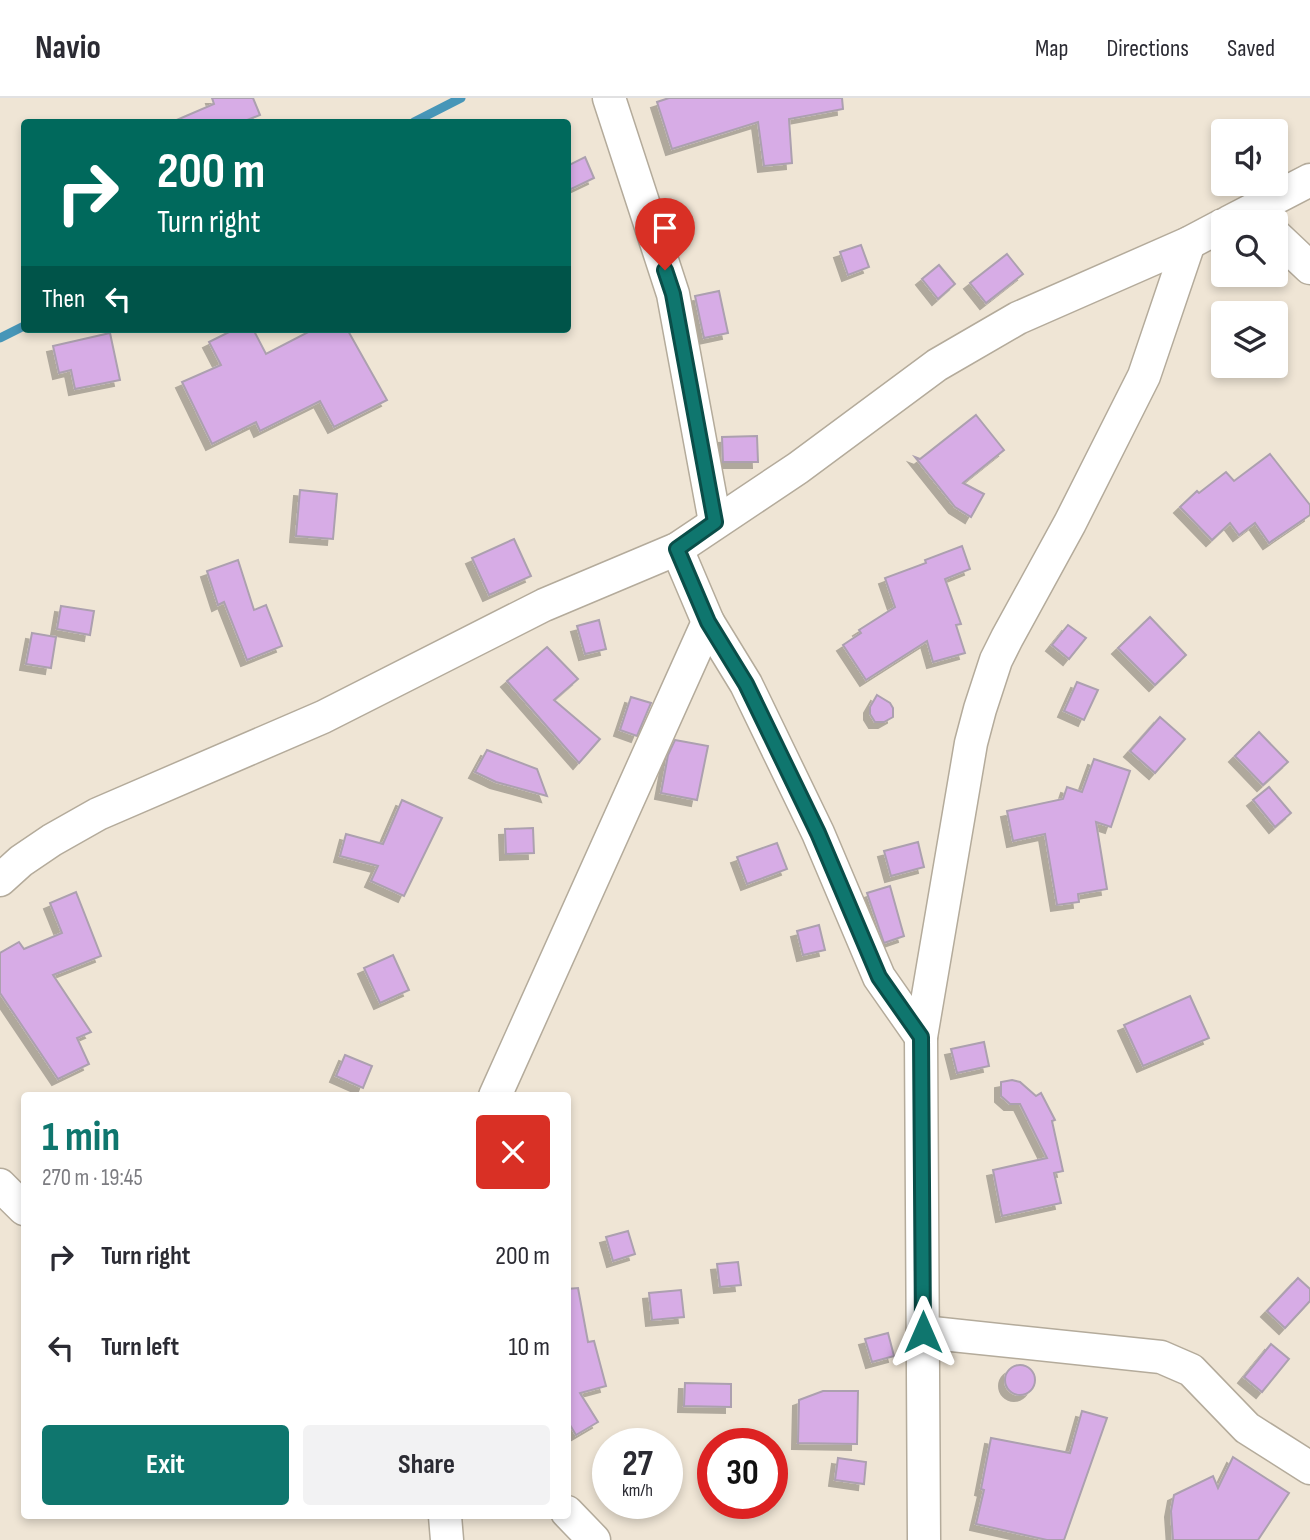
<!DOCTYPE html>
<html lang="en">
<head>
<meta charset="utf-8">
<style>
	:root { --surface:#fff; --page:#f2f2f3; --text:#2b2b33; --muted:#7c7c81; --line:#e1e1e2; --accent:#0f766e }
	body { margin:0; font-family:"Sofia Sans Condensed",sans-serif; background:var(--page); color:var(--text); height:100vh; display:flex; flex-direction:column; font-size:26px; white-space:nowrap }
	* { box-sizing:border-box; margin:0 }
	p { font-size:23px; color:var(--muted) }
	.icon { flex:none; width:38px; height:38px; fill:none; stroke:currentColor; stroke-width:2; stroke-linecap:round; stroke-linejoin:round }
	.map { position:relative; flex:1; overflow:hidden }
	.sheet { position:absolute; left:21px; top:994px; width:550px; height:427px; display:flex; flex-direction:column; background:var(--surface); border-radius:7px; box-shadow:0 4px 10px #0003 }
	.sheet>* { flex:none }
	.top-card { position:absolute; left:21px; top:21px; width:550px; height:214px; border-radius:7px; box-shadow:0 4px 10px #0003; background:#00695c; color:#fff; overflow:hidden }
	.fabs { position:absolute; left:1211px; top:21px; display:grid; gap:14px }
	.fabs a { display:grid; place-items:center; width:77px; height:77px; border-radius:7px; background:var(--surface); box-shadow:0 4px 10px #0003; font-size:35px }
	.speed { position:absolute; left:592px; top:1330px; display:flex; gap:14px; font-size:35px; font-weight:700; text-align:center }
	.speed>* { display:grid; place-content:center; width:91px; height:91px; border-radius:50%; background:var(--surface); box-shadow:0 4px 10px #0003; line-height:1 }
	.speed small { font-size:18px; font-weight:400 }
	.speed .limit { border:10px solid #d22; background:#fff; color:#111 }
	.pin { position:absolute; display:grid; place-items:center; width:60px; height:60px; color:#fff; margin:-72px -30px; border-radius:50% 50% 50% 0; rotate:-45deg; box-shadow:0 0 7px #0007 }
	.pin .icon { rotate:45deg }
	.me { position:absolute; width:77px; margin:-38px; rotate:0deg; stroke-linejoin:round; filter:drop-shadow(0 0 5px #0008) }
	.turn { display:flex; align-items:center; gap:24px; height:147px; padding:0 21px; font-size:32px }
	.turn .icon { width:91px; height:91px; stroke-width:2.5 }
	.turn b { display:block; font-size:49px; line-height:60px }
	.then { display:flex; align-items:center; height:66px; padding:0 21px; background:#0003; gap:14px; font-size:26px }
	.round { display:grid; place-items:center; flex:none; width:74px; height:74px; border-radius:7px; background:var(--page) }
	.overview { display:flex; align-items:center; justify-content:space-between; height:119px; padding:0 21px }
	h1 { font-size:42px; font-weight:700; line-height:52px; color:var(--accent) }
	.cta { display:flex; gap:14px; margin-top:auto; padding:14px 21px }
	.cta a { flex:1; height:80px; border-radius:7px; background:var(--accent); color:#fff; font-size:28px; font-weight:700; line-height:80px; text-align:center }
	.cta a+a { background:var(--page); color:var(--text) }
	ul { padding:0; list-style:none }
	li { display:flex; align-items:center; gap:21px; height:91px; padding:0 21px }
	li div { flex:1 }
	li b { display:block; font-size:26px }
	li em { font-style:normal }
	header { display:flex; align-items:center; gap:42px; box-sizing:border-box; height:98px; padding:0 35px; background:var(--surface); border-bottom:2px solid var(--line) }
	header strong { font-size:33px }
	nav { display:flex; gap:38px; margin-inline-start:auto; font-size:24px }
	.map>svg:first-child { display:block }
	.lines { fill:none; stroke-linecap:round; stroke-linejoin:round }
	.stream { stroke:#4796b8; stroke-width:9 }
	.building { fill:#d7ace6; stroke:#aca0af; stroke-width:2; filter:url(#shadow) }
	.minor-casing { stroke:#b4ab9b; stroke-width:35 }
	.minor { stroke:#fff; stroke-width:32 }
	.route-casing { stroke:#0a4d48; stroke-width:18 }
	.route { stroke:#0f766e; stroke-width:12 }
</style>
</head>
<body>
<header>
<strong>Navio</strong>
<nav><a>Map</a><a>Directions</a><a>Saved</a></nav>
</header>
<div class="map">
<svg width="1310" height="1442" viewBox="0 0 1310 1442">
	<defs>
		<filter id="shadow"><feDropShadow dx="-6" dy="6" stdDeviation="0" flood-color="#0004"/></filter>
	</defs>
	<rect width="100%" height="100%" fill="#efe5d5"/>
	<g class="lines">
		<g class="stream">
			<path d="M414,24l47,-24"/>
			<path d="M0,240l24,-12"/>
		</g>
	</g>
	<g class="building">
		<path d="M212,0h41l7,17 -18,7h-70l42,-18z"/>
		<path d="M669,0h173l1,11 -54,10 3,44 -28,3 -6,-44 -86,27 -15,-47z"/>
		<path d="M585,59l9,21 -27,13v-25z"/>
		<path d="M861,147l8,22 -21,8 -8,-23z"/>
		<path d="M1007,156l16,20 -37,29 -16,-20z"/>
		<path d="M939,167l16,19 -17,15 -16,-20z"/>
		<path d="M719,193l9,42 -24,5 -9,-42z"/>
		<path d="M235,231h18l13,25 48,-25h33l40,71 -53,27 -14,-26 -60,30 -4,-9 -44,22 -30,-62 39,-17 -12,-23z"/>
		<path d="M110,235l10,47 -45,9 -4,-19 -12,3 -6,-27z"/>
		<path d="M976,317l28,35 -41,33 21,11 -13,23 -16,-10 -40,-50 5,2z"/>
		<path d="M757,338l1,26h-35l-1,-25z"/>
		<path d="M1270,356l40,51v10l-41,28 -14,-20 -16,12 -9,-12 -18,17 -32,-33 17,-16 2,2 27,-21 8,9z"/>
		<path d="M300,392l37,4 -4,45 -37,-3z"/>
		<path d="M514,441l17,37 -42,19 -17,-37z"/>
		<path d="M962,448l8,23 -25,10 16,45 -5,1 9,28 -32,9 -6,-21 -61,39 -23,-35 18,-12 -2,-3 36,-23 -10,-29 41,-15 -1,-3z"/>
		<path d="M238,462l16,50 12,-5 16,41 -35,14 -23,-58 -6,3 -11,-34z"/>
		<path d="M61,508l33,5 -4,24 -33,-6z"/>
		<path d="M1150,519l36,38 -31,30 -37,-37z"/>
		<path d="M599,522l7,29 -21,5 -8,-28z"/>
		<path d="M1068,527l18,13 -17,21 -17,-14z"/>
		<path d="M32,535l24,4 -5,31 -25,-4z"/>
		<path d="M547,549l31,32 -24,21 46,39 -21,24 -72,-82z"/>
		<path d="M1077,584l21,8 -14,30 -20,-9z"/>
		<path d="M877,597l13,8 3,5v9l-9,5h-9l-5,-8v-7z"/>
		<path d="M631,599l20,6 -14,33 -17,-6z"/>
		<path d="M1160,619l25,22 -30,34 -25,-22z"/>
		<path d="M1259,634l29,30 -25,23 -28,-29z"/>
		<path d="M675,642l33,6 -11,54 -36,-7 7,-38z"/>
		<path d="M487,652l50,19 10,27 -51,-14 -21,-10z"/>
		<path d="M1094,661l36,12 -19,56 -15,-5 11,67 -29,5 1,8 -22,3 -12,-71 -32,7 -6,-30 56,-12 4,-12 15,5z"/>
		<path d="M1269,689l22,26 -16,14 -22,-27z"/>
		<path d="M402,702l40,18 -38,78 -33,-15 7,-15 -38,-10 6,-22 37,10z"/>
		<path d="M533,730l1,25 -28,1 -1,-25z"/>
		<path d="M918,744l6,25 -33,9 -7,-25z"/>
		<path d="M777,745l10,26 -40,15 -10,-27z"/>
		<path d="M890,788l14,50 -20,7 -17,-50z"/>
		<path d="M76,794l25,64 -48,19 38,57 -14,6 12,26 -31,15 -58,-86v-40l19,-11 5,7 38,-16 -12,-30z"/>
		<path d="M819,827l6,25 -22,5 -6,-24z"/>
		<path d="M393,857l16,35 -29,13 -16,-35z"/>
		<path d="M1190,898l19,42 -66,28 -19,-41z"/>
		<path d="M984,944l5,24 -32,7 -6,-24z"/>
		<path d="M345,957l27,11 -9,22 -27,-12z"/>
		<path d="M1012,982l8,2 16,14 5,-3 14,27 -3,1 11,50 -9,2 7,30 -59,13 -9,-46 54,-12 -27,-54h-10l-9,-8v-14z"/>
		<path d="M628,1133l7,23 -22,7 -7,-24z"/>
		<path d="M738,1164l3,23 -21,2 -3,-23z"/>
		<path d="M1298,1180l12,11v12l-25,27 -18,-17z"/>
		<path d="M578,1190l10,54 6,-1 12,45 -26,7 18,29 -22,13 -9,-15v-131z"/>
		<path d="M681,1192l3,27 -32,3 -3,-27z"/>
		<path d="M888,1235l6,23 -22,6 -7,-23z"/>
		<path d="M1271,1246l18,15 -27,33 -18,-15z"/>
		<circle cx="1020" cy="1282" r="15"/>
		<path d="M685,1285l46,1v23l-47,-1z"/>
		<path d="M823,1293h35l-1,53 -59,-1 1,-43z"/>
		<path d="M1082,1313l25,7 -43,122h-17l-71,-16 8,-34 -3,-1 10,-51 79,15z"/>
		<path d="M1233,1359l56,36 -31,47h-85l-2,-29 3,-16 39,-19 5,12z"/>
		<path d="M838,1360l28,4 -2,22 -29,-4z"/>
	</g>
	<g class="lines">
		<defs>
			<g id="minor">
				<path d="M609,0l64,196 42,228"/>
				<path d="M1229,124l81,-42"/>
				<path d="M1276,138l34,32"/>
				<path d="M677,451l31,73 38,62 72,149 61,144 42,60"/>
				<path d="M0,782l21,-19 31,-21 46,-26 225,-97 221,-112 133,-56 121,-81 139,-103 81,-47 171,-75 34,-18"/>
				<path d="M495,998l213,-474"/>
				<path d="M0,1087l24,24"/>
				<path d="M923,1234l238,25 30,13 56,58 63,40"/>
				<path d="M567,1414l27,28"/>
				<path d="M445,1418l2,24"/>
				<path d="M924,1442l-3,-503 50,-294 9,-34 16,-49 11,-22 63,-115 74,-147 45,-133"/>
			</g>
		</defs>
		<use href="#minor" class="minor-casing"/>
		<use href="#minor" class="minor"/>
	</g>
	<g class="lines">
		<defs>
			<path id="route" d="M665,172l8,24 42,228 -38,27 31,73 38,62 72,149 61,144 42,60 2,295"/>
		</defs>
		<use href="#route" class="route-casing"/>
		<use href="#route" class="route"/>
	</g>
</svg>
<div class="fabs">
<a><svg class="icon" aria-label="sound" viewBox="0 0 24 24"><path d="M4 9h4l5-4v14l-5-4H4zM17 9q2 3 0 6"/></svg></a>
<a><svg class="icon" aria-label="search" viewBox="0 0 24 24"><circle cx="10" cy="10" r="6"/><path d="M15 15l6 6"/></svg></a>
<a><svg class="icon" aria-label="layers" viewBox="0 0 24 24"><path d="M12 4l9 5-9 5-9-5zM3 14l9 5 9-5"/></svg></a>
</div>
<div class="speed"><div>27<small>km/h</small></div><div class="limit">30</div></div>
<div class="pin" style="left:665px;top:172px;background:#d93025"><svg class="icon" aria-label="arrive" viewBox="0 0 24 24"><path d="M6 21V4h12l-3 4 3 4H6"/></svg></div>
<svg class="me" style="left:923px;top:1234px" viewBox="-20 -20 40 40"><path d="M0-17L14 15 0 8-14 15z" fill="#0f766e" stroke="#fff" stroke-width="4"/></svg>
<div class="top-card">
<div class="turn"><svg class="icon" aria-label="right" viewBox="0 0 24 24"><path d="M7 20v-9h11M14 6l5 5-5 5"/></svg><div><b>200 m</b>Turn right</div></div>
<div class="then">Then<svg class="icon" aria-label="left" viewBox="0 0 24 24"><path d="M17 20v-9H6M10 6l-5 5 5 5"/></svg></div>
</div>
<section class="sheet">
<div class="overview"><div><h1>1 min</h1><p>270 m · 19:45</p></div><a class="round" style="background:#d93025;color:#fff"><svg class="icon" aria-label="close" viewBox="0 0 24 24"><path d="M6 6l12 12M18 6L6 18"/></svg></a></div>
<ul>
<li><svg class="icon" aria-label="right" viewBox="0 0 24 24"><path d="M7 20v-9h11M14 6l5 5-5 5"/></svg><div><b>Turn right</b></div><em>200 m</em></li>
<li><svg class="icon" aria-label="left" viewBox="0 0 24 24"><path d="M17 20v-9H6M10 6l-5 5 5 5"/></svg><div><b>Turn left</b></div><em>10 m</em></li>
</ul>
<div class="cta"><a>Exit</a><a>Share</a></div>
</section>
</div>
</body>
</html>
